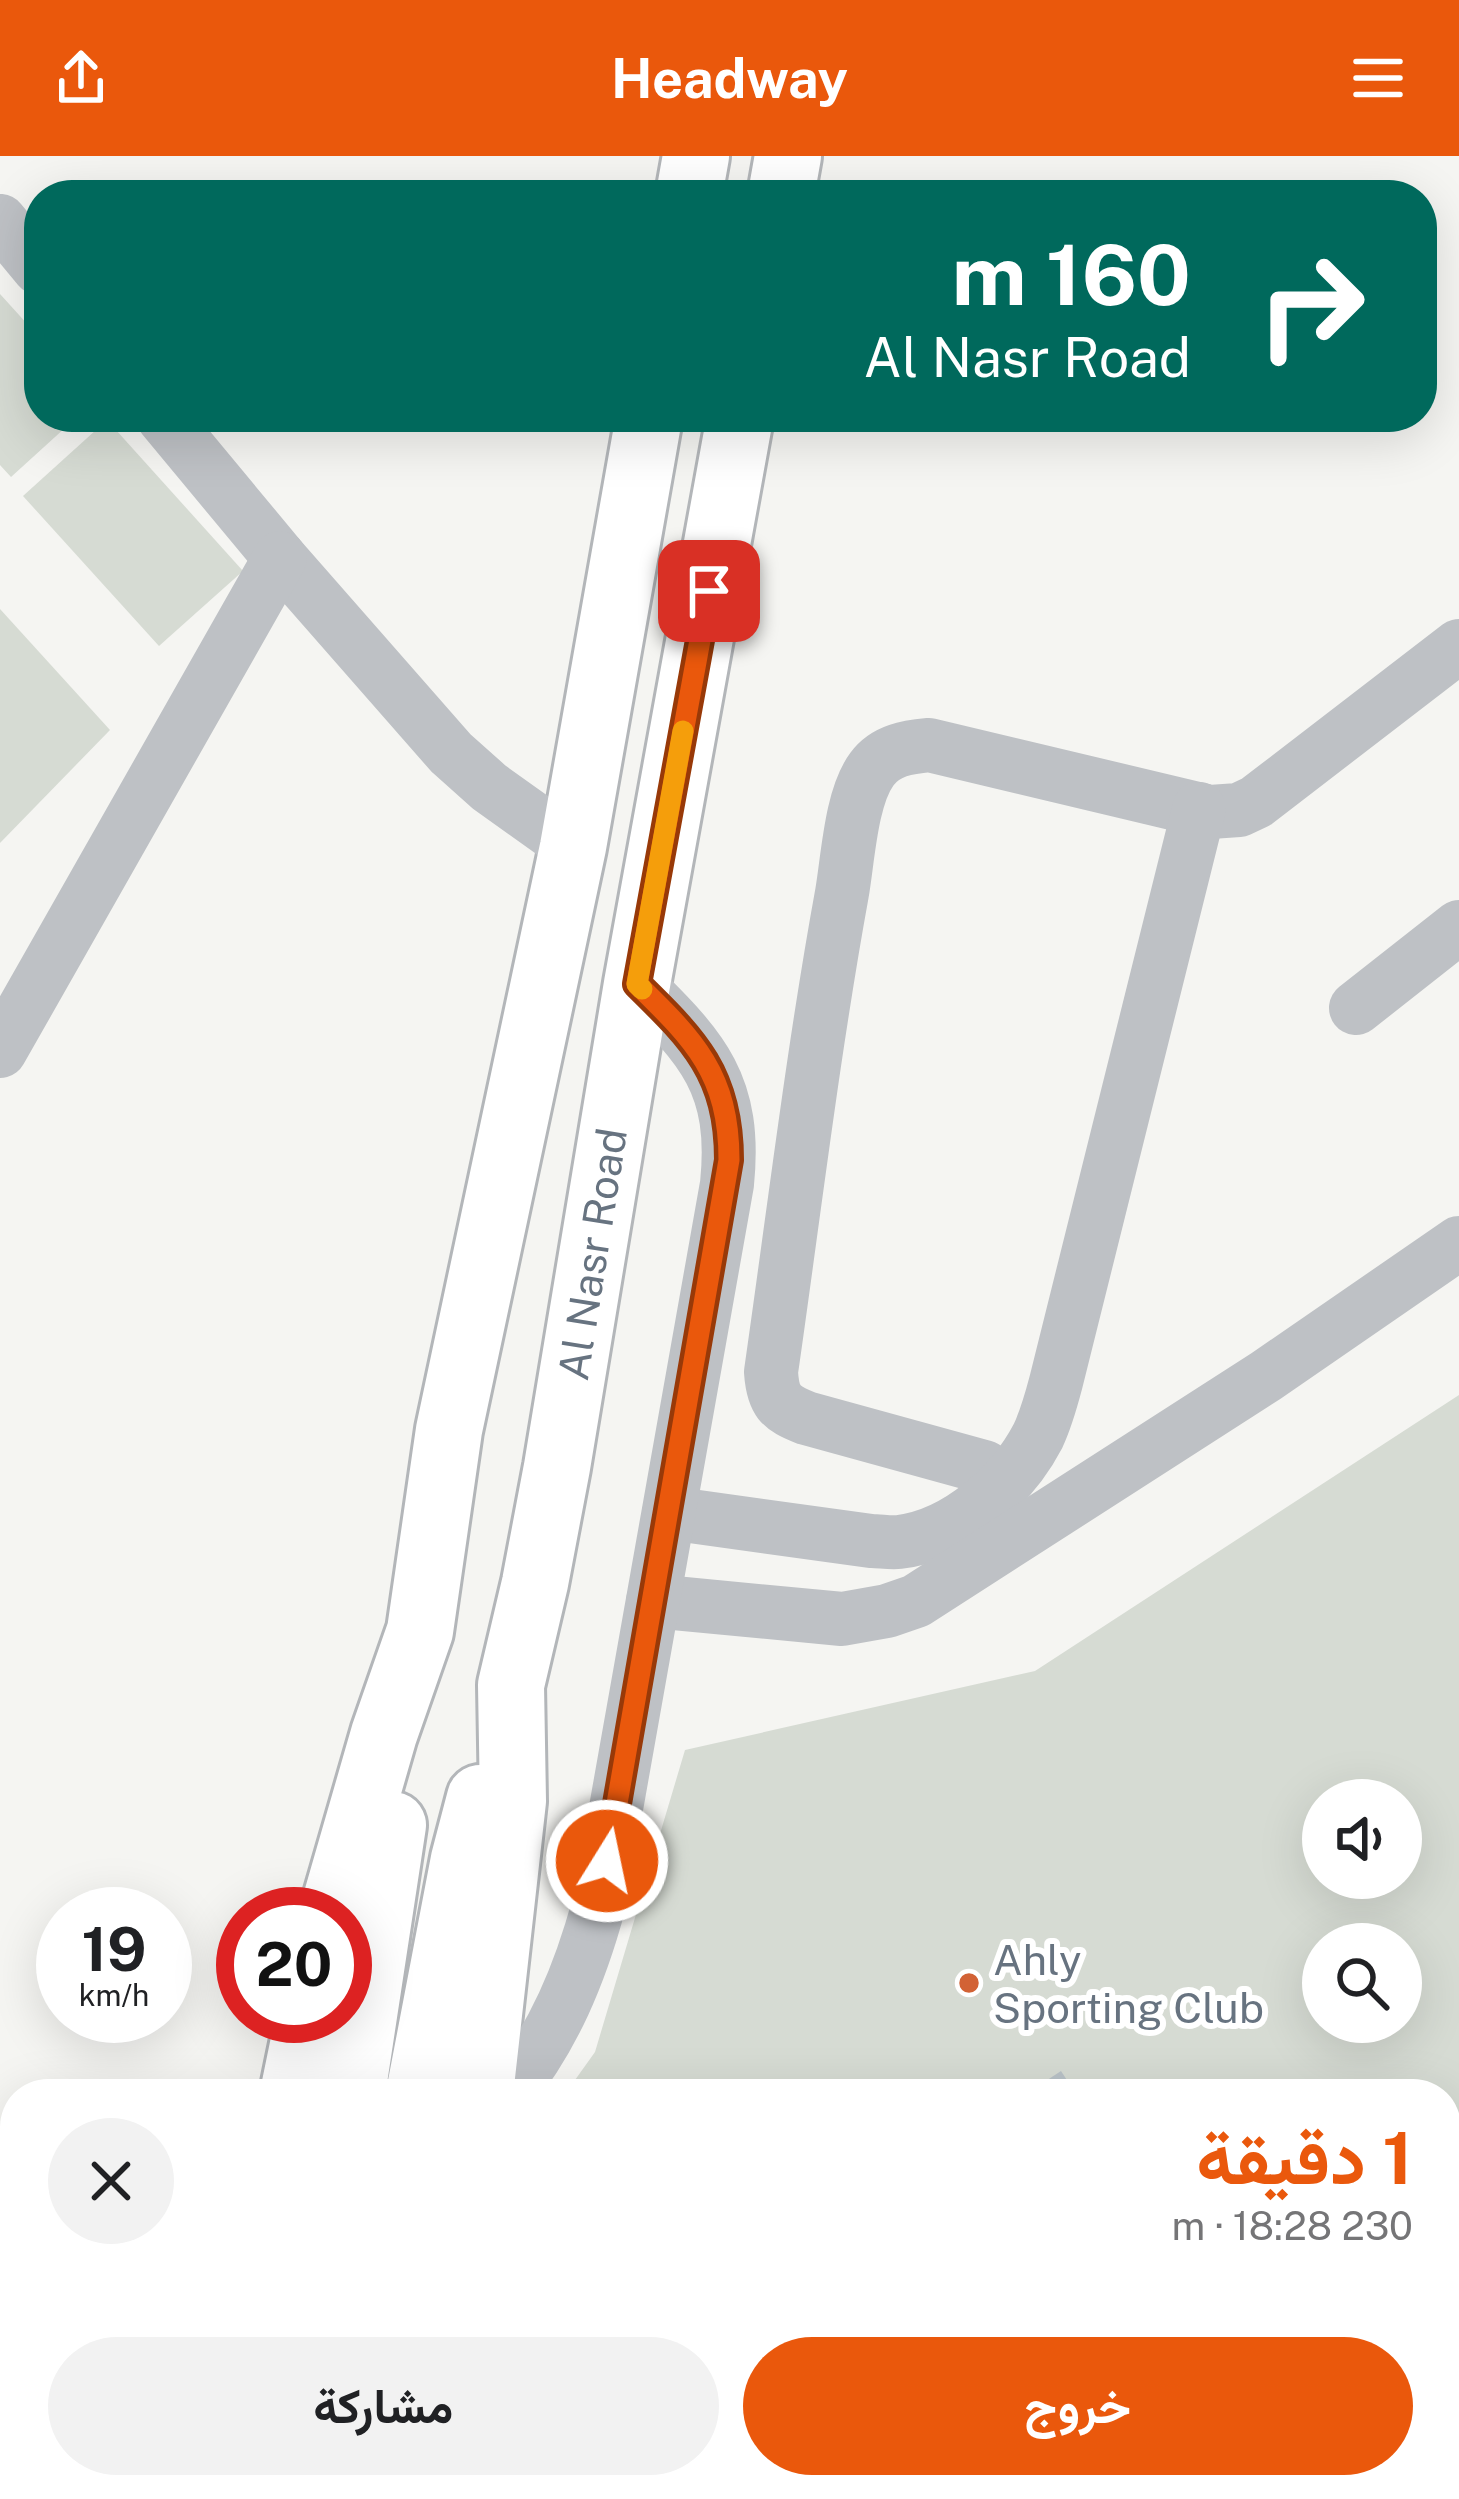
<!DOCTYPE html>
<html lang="ar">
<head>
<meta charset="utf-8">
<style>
	:root { --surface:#fff; --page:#f2f2f2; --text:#202124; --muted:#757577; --accent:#ea580c }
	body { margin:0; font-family:"Public Sans",Vazirmatn,sans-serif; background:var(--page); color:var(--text); direction:rtl; height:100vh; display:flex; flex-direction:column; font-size:45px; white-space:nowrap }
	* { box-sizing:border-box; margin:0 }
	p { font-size:39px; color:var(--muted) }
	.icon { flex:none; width:66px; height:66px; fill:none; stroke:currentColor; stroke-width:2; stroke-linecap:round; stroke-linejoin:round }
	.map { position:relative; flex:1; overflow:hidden; direction:ltr }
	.details { position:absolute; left:0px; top:1923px; width:1461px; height:420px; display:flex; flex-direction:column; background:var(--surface); border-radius:48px 48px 0 0; box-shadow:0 12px 48px #0002; direction:rtl }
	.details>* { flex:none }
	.hud { position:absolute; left:24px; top:24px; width:1413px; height:252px; border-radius:48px; box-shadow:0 12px 48px #0002; direction:rtl; background:#00695c; color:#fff; overflow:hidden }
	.tools { position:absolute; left:1302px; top:1623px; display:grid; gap:24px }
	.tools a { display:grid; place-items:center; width:120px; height:120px; border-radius:50%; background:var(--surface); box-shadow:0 12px 48px #0002; font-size:60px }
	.speed { position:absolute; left:36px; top:1731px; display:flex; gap:24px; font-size:60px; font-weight:700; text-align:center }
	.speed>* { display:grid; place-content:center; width:156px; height:156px; border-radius:50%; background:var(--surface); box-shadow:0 12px 48px #0002; line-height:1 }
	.speed small { font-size:30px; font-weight:400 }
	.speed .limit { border:18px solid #d22; background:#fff; color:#111 }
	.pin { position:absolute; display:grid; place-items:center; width:102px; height:102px; color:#fff; margin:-51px; border-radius:24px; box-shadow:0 6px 18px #0006 }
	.me { position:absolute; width:132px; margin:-66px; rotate:10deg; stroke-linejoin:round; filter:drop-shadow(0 0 9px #0008) }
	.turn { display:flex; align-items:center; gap:42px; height:252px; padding:0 48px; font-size:54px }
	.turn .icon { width:156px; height:156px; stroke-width:2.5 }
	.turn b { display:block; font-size:84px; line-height:102px }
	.round { display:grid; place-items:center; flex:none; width:126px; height:126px; border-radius:63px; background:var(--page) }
	.head { display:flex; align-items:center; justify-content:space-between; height:204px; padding:0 48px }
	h1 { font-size:72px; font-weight:700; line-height:90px; color:var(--accent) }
	.primary-button { display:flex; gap:24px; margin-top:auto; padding:24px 48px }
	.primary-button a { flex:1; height:138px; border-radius:72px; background:var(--accent); color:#fff; font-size:48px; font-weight:700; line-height:138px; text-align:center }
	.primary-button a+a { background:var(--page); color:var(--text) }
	header { display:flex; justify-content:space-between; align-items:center; height:156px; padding:0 48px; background:var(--accent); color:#fff; font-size:54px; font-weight:700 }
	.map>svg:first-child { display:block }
	.green { fill:#d6dbd3; fill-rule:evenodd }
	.water { fill:#b9c2c7 }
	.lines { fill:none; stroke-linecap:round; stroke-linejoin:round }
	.highway-casing { stroke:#b3b6b9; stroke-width:72 }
	.minor { stroke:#bec1c5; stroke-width:54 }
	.highway { stroke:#fff; stroke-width:66 }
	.route-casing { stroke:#983908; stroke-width:30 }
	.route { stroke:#ea580c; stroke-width:21 }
	.slow { stroke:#f59e0b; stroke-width:21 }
	.poi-dot { fill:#d26235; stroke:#fff; stroke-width:4.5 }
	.labels { text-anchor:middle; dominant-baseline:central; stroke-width:12; stroke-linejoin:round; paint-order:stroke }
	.street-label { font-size:42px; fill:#677380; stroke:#fff }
	.poi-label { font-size:42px; fill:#677380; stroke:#fff; text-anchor:start }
</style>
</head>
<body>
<header><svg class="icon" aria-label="menu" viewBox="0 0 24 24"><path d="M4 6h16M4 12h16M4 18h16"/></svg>Headway<svg class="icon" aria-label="share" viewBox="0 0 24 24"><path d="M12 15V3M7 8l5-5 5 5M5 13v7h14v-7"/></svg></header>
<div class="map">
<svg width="1459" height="2343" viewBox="0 0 1459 2343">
	<rect width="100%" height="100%" fill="#f5f5f2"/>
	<g class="green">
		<path d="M0,138l39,43v80h38l-66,60 -11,-12z"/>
		<path d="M107,264l136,151 -84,75 -136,-150z"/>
		<path d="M0,453l110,121 -110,113z"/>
		<path d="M1459,1239v1104h-1002l3,-15h986v-390h-881l30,-42 90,-302 350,-79zM1323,1644h78v78h-78zM1323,1788h78v78h-78z"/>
	</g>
	<g class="water">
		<path d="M1061,1915l15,23h-50z"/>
		<path d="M925,2328h97l-11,6 -12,-5 -15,6 -7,8h-47z"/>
	</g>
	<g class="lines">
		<defs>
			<g id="highway">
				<path d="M689,39l7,-39"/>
				<path d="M781,39l7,-39"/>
				<path d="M332,1758l52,-180 36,-103 29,-201 124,-583 76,-430"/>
				<path d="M293,1938l16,-78"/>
				<path d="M352,1938l41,-269"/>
				<path d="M419,1938l45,-235 16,-61"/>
				<path d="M480,1938l33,-293 -2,-116 24,-102 22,-116 80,-483 103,-567"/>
				<path d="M217,2343l3,-15"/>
				<path d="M280,2343l3,-15"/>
				<path d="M344,2343l3,-15"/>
				<path d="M408,2343l3,-15"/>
			</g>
		</defs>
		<use href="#highway" class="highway-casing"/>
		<g class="minor">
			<path d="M0,65l39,47"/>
			<path d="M163,261l117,141 171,195 38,34 84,60"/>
			<path d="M1356,852l103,-81"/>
			<path d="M0,895l280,-493"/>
			<path d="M1001,1331l-9,-15 -8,-5 -178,-49c-26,-10 -33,-17 -35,-46 23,-160 42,-320 71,-479 6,-35 9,-96 30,-124 14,-19 36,-22 57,-24l281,67 29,-2 17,-8 203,-156"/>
			<path d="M669,1357l202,28c9,0 19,2 28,1 58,-7 113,-56 139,-106 8,-17 13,-35 18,-54l143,-573"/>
			<path d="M653,1445l189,18 45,-8 29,-10 350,-225 193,-133"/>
			<path d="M508,1938c46,-57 72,-120 91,-190l128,-720c10,-99 -24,-135 -90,-200"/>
			<path d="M0,2189l15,10"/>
			<path d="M0,2305l15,3"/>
			<path d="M49,2328l25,15"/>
		</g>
		<use href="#highway" class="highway"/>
	</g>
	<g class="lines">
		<defs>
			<path id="route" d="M607,1705l122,-701c0,-86 -35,-120 -92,-176l72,-393"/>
		</defs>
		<use href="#route" class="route-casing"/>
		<use href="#route" class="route"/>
		<path class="slow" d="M642,833l-5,-5 46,-253"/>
	</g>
	<circle class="poi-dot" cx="969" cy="1827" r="12"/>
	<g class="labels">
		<g class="street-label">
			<text transform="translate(592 1098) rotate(-81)">Al Nasr Road</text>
		</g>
		<g class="poi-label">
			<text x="993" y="1803">Ahly<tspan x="993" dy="48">Sporting Club</tspan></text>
		</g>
	</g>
</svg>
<div class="tools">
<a><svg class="icon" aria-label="sound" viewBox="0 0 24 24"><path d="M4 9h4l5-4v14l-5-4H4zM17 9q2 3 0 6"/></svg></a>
<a><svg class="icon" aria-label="search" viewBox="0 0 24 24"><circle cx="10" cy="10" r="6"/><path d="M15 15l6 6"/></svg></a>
</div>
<div class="speed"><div>19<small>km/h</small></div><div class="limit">20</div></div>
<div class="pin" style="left:709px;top:435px;background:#d93025"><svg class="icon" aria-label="arrive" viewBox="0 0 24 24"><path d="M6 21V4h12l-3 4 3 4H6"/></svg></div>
<svg class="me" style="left:607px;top:1705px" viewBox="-20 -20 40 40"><circle r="17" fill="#ea580c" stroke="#fff" stroke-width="3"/><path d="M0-11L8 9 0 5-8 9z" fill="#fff"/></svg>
<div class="hud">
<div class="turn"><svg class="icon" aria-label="right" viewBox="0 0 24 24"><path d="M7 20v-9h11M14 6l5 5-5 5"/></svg><div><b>160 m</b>Al Nasr Road</div></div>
</div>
<section class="details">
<div class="head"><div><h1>1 دقيقة</h1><p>230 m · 18:28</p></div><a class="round"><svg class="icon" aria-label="close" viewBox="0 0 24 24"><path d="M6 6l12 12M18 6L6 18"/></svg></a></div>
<div class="primary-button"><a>خروج</a><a>مشاركة</a></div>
</section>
</div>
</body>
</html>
